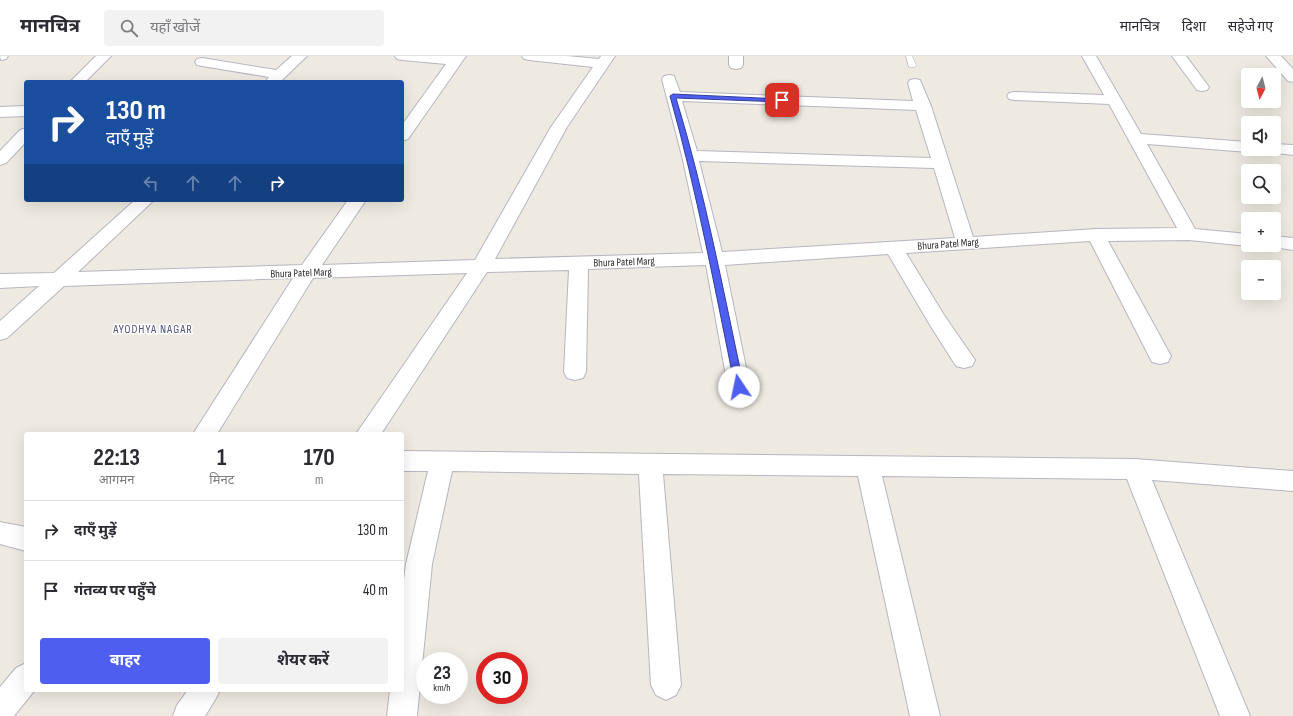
<!DOCTYPE html>
<html lang="hi">
<head>
<meta charset="utf-8">
<style>
	:root { --surface:#fff; --page:#f2f2f3; --text:#2b2b33; --muted:#7c7c81; --line:#e1e1e2; --accent:#4e5eef }
	body { margin:0; font-family:"Sofia Sans Condensed","Noto Sans Devanagari",sans-serif; background:var(--page); color:var(--text); height:100vh; display:flex; flex-direction:column; font-size:15px; white-space:nowrap }
	* { box-sizing:border-box; margin:0 }
	p { font-size:13px; color:var(--muted) }
	.icon { flex:none; width:22px; height:22px; fill:none; stroke:currentColor; stroke-width:2; stroke-linecap:round; stroke-linejoin:round }
	.map { position:relative; flex:1; overflow:hidden }
	.details { position:absolute; left:24px; top:376px; width:380px; height:260px; display:flex; flex-direction:column; background:var(--surface); border-radius:4px; box-shadow:0 4px 16px #0002 }
	.details>* { flex:none }
	.top-card { position:absolute; left:24px; top:24px; width:380px; height:122px; border-radius:4px; box-shadow:0 4px 16px #0002; background:#1a4fa0; color:#fff; overflow:hidden }
	.needle { width:26px; rotate:187deg }
	.tools { position:absolute; left:1241px; top:12px; display:grid; gap:8px }
	.tools a { display:grid; place-items:center; width:40px; height:40px; border-radius:4px; background:var(--surface); box-shadow:0 4px 16px #0002; font-size:20px }
	.speed { position:absolute; left:416px; top:596px; display:flex; gap:8px; font-size:20px; font-weight:700; text-align:center }
	.speed>* { display:grid; place-content:center; width:52px; height:52px; border-radius:50%; background:var(--surface); box-shadow:0 4px 16px #0002; line-height:1 }
	.speed small { font-size:10px; font-weight:400 }
	.speed .limit { border:6px solid #d22; background:#fff; color:#111 }
	.pin { position:absolute; display:grid; place-items:center; width:34px; height:34px; color:#fff; margin:-17px; border-radius:8px; box-shadow:0 2px 6px #0006 }
	.me { position:absolute; width:44px; margin:-22px; rotate:349deg; stroke-linejoin:round; filter:drop-shadow(0 0 3px #0008) }
	.turn { display:flex; align-items:center; gap:14px; height:84px; padding:0 16px; font-size:18px }
	.turn .icon { width:52px; height:52px; stroke-width:2.5 }
	.turn b { display:block; font-size:28px; line-height:34px }
	.lanes { display:flex; align-items:center; height:38px; padding:0 16px; background:#0003; justify-content:center; gap:20px; direction:ltr }
	.lanes .off { opacity:.35 }
	.eta { display:flex; justify-content:space-evenly; align-items:center; height:68px; text-align:center }
	.eta b { font-size:24px; font-weight:700; line-height:28px }
	.button { display:flex; gap:8px; margin-top:auto; padding:8px 16px }
	.button a { flex:1; height:46px; border-radius:4px; background:var(--accent); color:#fff; font-size:16px; font-weight:700; line-height:46px; text-align:center }
	.button a+a { background:var(--page); color:var(--text) }
	ul { padding:0; list-style:none }
	li { display:flex; align-items:center; gap:12px; height:60px; padding:0 16px; border-top:1px solid var(--line) }
	li div { flex:1 }
	li b { display:block; font-size:15px }
	li em { font-style:normal }
	header { display:flex; align-items:center; gap:24px; box-sizing:border-box; height:56px; padding:0 20px; background:var(--surface); border-bottom:1px solid var(--line) }
	header strong { font-size:19px }
	nav { display:flex; gap:22px; margin-inline-start:auto; font-size:14px }
	.search { width:280px; height:36px; background:var(--page); display:flex; align-items:center; gap:10px; box-sizing:border-box; padding:0 14px; border-radius:4px; color:var(--muted); font-size:15px }
	.map>svg:first-child { display:block }
	.lines { fill:none; stroke-linecap:round; stroke-linejoin:round }
	.lane-casing { stroke:#b5b6c0; stroke-width:1 }
	.street-casing { stroke:#b5b6c0; stroke-width:2 }
	.lane { fill:#fff; fill-rule:evenodd }
	.street { fill:#fff; fill-rule:evenodd }
	.route { fill:#4e5eef; stroke:#333d9b }
	.labels { text-anchor:middle; dominant-baseline:central; stroke-width:3; stroke-linejoin:round; paint-order:stroke }
	.street-label { font-size:11px; fill:#2e2e2e; stroke:#fff }
	.neighbourhood-label { font-size:12px; letter-spacing:1px; fill:#50547c; stroke:#fff }
</style>
</head>
<body>
<header>
<strong>मानचित्र</strong>
<div class="search"><svg class="icon" aria-label="search" viewBox="0 0 24 24"><circle cx="10" cy="10" r="6"/><path d="M15 15l6 6"/></svg>यहाँ खोजें</div>
<nav><a>मानचित्र</a><a>दिशा</a><a>सहेजे गए</a></nav>
</header>
<div class="map">
<svg width="1293" height="660" viewBox="0 0 1293 660">
	<rect width="100%" height="100%" fill="#eeeae2"/>
	<g class="lines">
		<defs>
			<path id="lane" d="M906,0h6l4,9 -1,2h-6z"/>
			<g id="street">
				<path d="M0,0h8l-2,3 -5,1z"/>
				<path d="M96,0h15l-26,26h-15z"/>
				<path d="M292,0h15l-27,26h-15l4,-5 -67,-11 -5,-1 -2,-3 2,-3 5,-1 74,12z"/>
				<path d="M395,0h71l-58,83 -6,2v-16l44,-61 -44,-4 -5,-1z"/>
				<path d="M522,0h45l32,3 2,-3h14l-48,71 -72,132 208,-6 -21,-97 -20,-77 2,-3 5,-1 5,1 6,16 233,9 -5,-18 2,-3 5,-1 5,1 11,26 42,131 123,-8 81,-1 -68,-124 -95,-4 -5,-1 -2,-3 2,-3 5,-1 90,3 -22,-39h14l45,78 107,8v7h7l-7,3 -101,-8 48,85 53,5v11h3l-3,1 -59,-6 -81,1 63,115 -3,6 -8,2 -8,-2 -62,-121 -184,12 38,62 31,45 -3,6 -8,2 -8,-2 -26,-41 -42,-71 -163,11 25,122 -3,6 -8,2 -8,-2 -3,-6 -22,-122 -118,4 -2,103 -3,6 -8,2 -8,-2 -3,-6 5,-102 -82,2 -106,162h-25l111,-161 -154,5 -96,156h-24l100,-156 -229,8 -57,52 -7,2v-19l39,-35 -39,2v-14l54,-1 81,-73h19l-76,72 224,-7 46,-65h18l-44,65 153,-5 76,-133 42,-60 -64,-7 -5,-1zM682,45l234,9 15,48 -234,-7zM699,105l235,7 21,70 -233,14z"/>
				<path d="M729,0h14v9l-2,3 -5,1 -5,-1 -2,-3z"/>
				<path d="M1172,0h14l23,31 -2,3 -5,1 -5,-1z"/>
				<path d="M1266,0h15l12,13v13l-5,-1z"/>
				<path d="M26,50v10l-26,1v-10z"/>
				<path d="M26,72v14l-20,21 -6,2v-14l20,-21z"/>
				<path d="M1274,88l19,1v10l-25,-3 -2,-3h8z"/>
				<path d="M1274,180l19,2v12l-26,-4v-1h7z"/>
				<path d="M402,395l733,8 158,12v20l-141,-11 98,236h-30l-93,-237 -245,-3 58,240h-30l-52,-240 -195,-2 18,211 -5,10 -10,5 -10,-5 -5,-10 -12,-211 -187,-3 -20,93 -15,152h-30l3,-26h12v-95l4,-31 22,-93h-26z"/>
				<path d="M0,466l26,5v24l-26,-7z"/>
				<path d="M26,607v27h9l-21,26h-14v-29l16,-19z"/>
				<path d="M188,634h32l-5,10 -10,16h-32l4,-11z"/>
			</g>
		</defs>
		<use href="#lane" class="lane-casing"/>
		<use href="#street" class="street-casing"/>
		<use href="#lane" class="lane"/>
		<use href="#street" class="street"/>
	</g>
	<path class="route" d="M673,38l109,5 3,1 -3,2 -106,-4c29,95 47,192 68,289l-5,3 -4,-3c-20,-98 -38,-195 -65,-291z"/>
	<g class="labels">
		<g class="street-label">
			<text transform="translate(948 188) rotate(-4)">Bhura Patel Marg</text>
			<text transform="translate(624 206) rotate(-2)">Bhura Patel Marg</text>
			<text transform="translate(301 217) rotate(-2)">Bhura Patel Marg</text>
		</g>
		<g class="neighbourhood-label">
			<text x="153" y="273">AYODHYA NAGAR</text>
		</g>
	</g>
</svg>
<div class="tools">
<a><svg class="needle" viewBox="-14 -14 28 28"><path d="M0-13l5 13h-10z" fill="#e53935"/><path d="M0 13l5-13h-10z" fill="#7c7c81"/></svg></a>
<a><svg class="icon" aria-label="sound" viewBox="0 0 24 24"><path d="M4 9h4l5-4v14l-5-4H4zM17 9q2 3 0 6"/></svg></a>
<a><svg class="icon" aria-label="search" viewBox="0 0 24 24"><circle cx="10" cy="10" r="6"/><path d="M15 15l6 6"/></svg></a>
<a>+</a>
<a>−</a>
</div>
<div class="speed"><div>23<small>km/h</small></div><div class="limit">30</div></div>
<div class="pin" style="left:782px;top:44px;background:#d93025"><svg class="icon" aria-label="arrive" viewBox="0 0 24 24"><path d="M6 21V4h12l-3 4 3 4H6"/></svg></div>
<svg class="me" style="left:739px;top:331px" viewBox="-20 -20 40 40"><circle r="19" fill="#fff"/><path d="M0-13L10 11 0 6-10 11z" fill="#4e5eef"/></svg>
<div class="top-card">
<div class="turn"><svg class="icon" aria-label="right" viewBox="0 0 24 24"><path d="M7 20v-9h11M14 6l5 5-5 5"/></svg><div><b>130 m</b>दाएँ मुड़ें</div></div>
<div class="lanes"><svg class="icon off" aria-label="left" viewBox="0 0 24 24"><path d="M17 20v-9H6M10 6l-5 5 5 5"/></svg><svg class="icon off" aria-label="ahead" viewBox="0 0 24 24"><path d="M12 20V5M6 11l6-6 6 6"/></svg><svg class="icon off" aria-label="ahead" viewBox="0 0 24 24"><path d="M12 20V5M6 11l6-6 6 6"/></svg><svg class="icon" aria-label="right" viewBox="0 0 24 24"><path d="M7 20v-9h11M14 6l5 5-5 5"/></svg></div>
</div>
<section class="details">
<div class="eta">
<div><b>22:13</b><p>आगमन</p></div>
<div><b>1</b><p>मिनट</p></div>
<div><b>170</b><p>m</p></div>
</div>
<ul>
<li><svg class="icon" aria-label="right" viewBox="0 0 24 24"><path d="M7 20v-9h11M14 6l5 5-5 5"/></svg><div><b>दाएँ मुड़ें</b></div><em>130 m</em></li>
<li><svg class="icon" aria-label="arrive" viewBox="0 0 24 24"><path d="M6 21V4h12l-3 4 3 4H6"/></svg><div><b>गंतव्य पर पहुँचे</b></div><em>40 m</em></li>
</ul>
<div class="button"><a>बाहर</a><a>शेयर करें</a></div>
</section>
</div>
</body>
</html>
